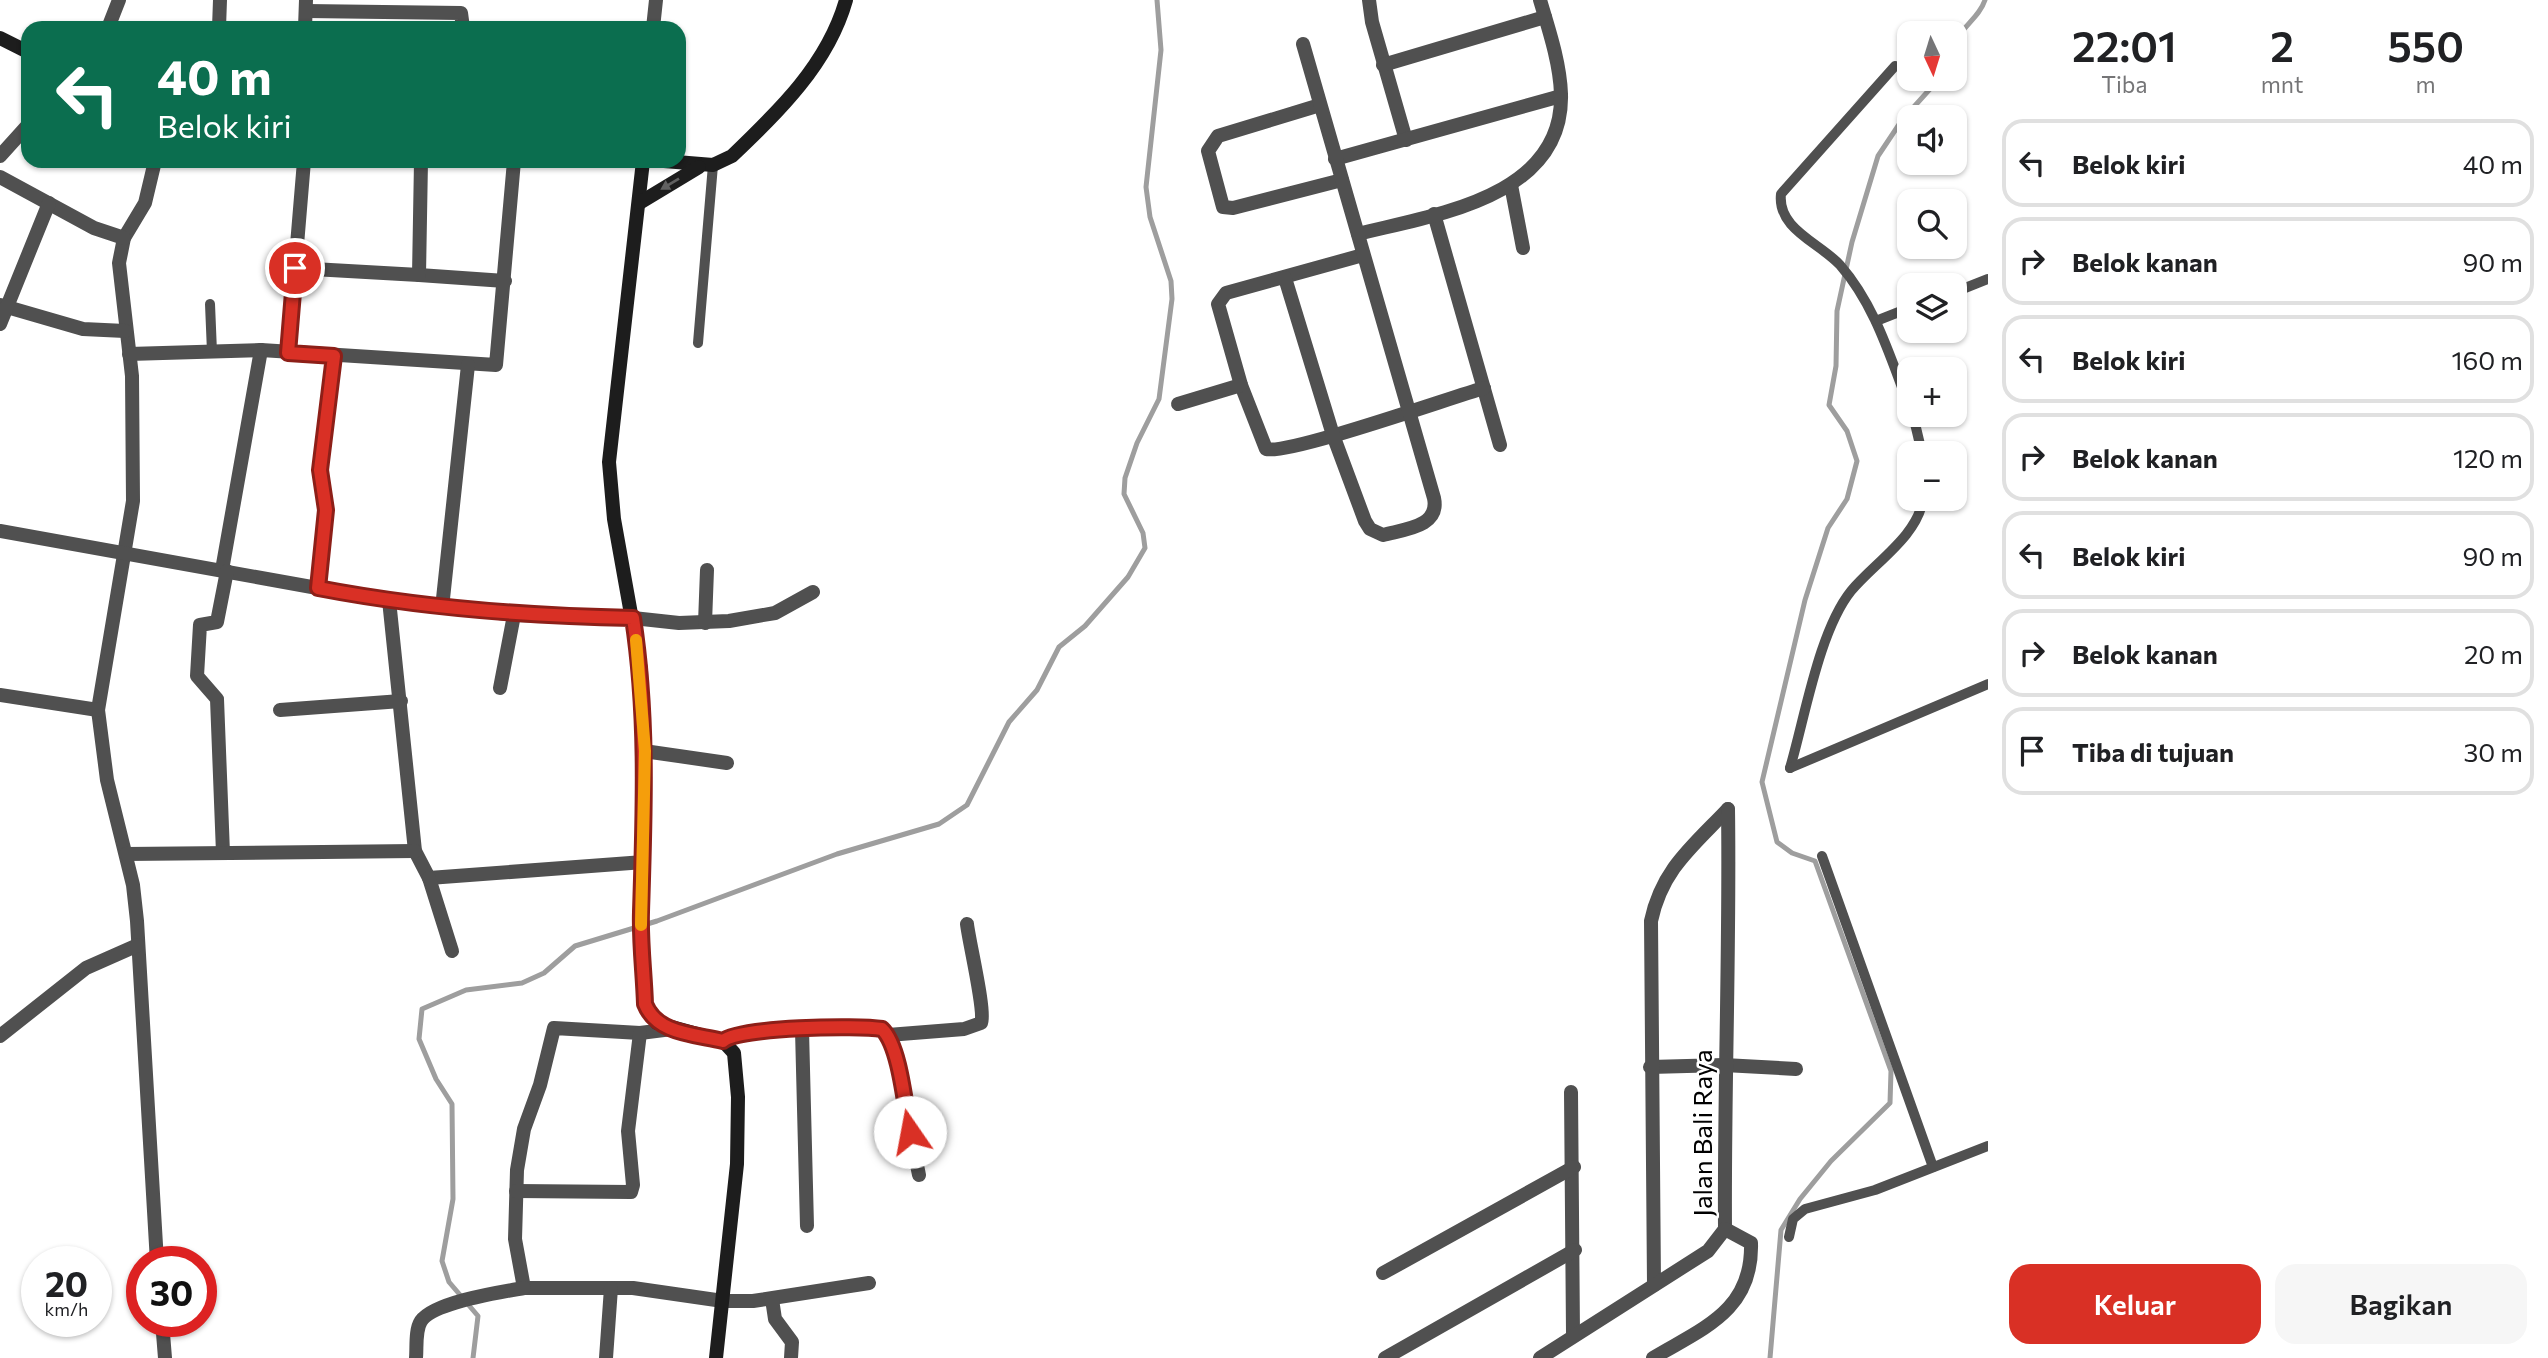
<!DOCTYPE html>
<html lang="id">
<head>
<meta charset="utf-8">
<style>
	:root { --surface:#fff; --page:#f6f6f6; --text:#202124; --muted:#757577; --line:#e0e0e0; --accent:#d93025 }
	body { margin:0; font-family:Commissioner,sans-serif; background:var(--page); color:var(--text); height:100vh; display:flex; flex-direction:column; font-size:26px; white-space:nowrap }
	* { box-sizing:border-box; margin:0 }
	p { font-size:23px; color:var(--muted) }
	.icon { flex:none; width:38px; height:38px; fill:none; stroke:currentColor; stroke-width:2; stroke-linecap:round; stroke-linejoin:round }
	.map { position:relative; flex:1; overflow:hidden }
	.side { display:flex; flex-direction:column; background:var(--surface); width:560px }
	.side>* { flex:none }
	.hud { position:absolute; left:21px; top:21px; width:665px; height:147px; border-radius:21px; box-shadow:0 2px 5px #0004; background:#0b6e4f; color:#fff; overflow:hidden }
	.needle { width:46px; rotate:176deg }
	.buttons { position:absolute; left:1897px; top:21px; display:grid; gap:14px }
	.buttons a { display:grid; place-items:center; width:70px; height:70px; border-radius:14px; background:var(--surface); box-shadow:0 2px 5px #0004; font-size:35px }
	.speed { position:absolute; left:21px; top:1246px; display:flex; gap:14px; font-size:35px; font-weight:700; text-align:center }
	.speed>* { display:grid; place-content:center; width:91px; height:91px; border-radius:50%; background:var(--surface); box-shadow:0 2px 5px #0004; line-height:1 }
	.speed small { font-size:18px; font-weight:400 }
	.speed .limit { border:10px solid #d22; background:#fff; color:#111 }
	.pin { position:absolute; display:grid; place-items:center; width:60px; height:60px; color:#fff; margin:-30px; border:4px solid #fff; border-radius:50%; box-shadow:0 2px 7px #0007 }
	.me { position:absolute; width:77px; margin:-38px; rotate:348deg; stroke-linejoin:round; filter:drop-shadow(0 0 5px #0008) }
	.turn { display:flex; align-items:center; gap:24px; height:147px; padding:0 21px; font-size:32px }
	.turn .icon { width:91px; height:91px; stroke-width:2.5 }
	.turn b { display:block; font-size:49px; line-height:60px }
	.eta { display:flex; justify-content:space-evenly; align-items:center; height:119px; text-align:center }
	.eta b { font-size:42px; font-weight:600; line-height:49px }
	.cta { display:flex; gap:14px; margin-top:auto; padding:14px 21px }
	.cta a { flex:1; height:80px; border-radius:21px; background:var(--accent); color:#fff; font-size:28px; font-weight:600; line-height:80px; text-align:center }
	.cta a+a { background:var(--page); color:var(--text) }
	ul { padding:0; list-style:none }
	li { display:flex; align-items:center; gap:21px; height:88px; margin:0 14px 10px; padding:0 7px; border:4px solid var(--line); border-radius:21px }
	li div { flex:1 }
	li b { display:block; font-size:26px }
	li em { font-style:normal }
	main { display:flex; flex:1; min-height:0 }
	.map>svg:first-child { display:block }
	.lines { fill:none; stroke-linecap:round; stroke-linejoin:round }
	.stream { stroke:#9e9e9e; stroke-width:5 }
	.lane { stroke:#505050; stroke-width:10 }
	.street { stroke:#505050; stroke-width:14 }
	.secondary { stroke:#1d1d1d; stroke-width:14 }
	.oneway { fill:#616161 }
	.route-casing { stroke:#8d1f18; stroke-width:18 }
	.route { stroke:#d93025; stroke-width:12 }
	.slow { stroke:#f59e0b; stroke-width:12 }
	.labels { text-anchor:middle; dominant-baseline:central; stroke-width:5; stroke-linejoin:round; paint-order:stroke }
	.street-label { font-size:26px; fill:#000; stroke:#fff }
</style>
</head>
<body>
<main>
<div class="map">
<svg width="1988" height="1358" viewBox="0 0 1988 1358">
	<rect width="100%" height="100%" fill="#fff"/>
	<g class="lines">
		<g class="stream">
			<path d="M1955,43c8,-18 24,-25 30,-43"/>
			<path d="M473,1358l5,-42 -29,-34 -7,-21 11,-62 -1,-95 -16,-25 -17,-40 3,-30 44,-19 56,-7 22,-10 31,-27 82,-25 180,-67 102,-30 28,-19 42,-83 28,-32 22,-43 26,-21 43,-49 17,-29 -2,-15 -19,-39 1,-16 12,-35 22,-44 13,-100 -1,-18 -21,-64 -4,-30 15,-137 -4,-50"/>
			<path d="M1770,1358l11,-128 19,-31 31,-38 59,-58 1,-32 -76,-210 -23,-8 -15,-11 -15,-60 43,-182 23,-72 19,-29 10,-38 -10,-30 -18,-26 7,-39 1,-55 15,-69 26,-86 24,-36 37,-41"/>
		</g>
		<g class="lane">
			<path d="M1895,66l-114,128c-4,35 39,49 59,71 35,40 50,92 69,141"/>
			<path d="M1955,292l33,-13"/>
			<path d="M210,304l2,48"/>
			<path d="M1876,321l33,-13"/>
			<path d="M698,343l15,-178"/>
			<path d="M1913,415l9,38"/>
			<path d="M1790,768c15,-51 29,-137 61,-177 23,-28 67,-55 72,-92"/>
			<path d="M1790,768l198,-84"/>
			<path d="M1822,856l111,311"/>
			<path d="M1789,1237l4,-18 12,-10 70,-19 113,-44"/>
		</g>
		<g class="street">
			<path d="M1369,0l3,22 34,118"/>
			<path d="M306,11l155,2 2,15"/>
			<path d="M108,28l11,-28"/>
			<path d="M219,28l1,-28"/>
			<path d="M305,28l1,-28"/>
			<path d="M653,28l3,-28"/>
			<path d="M1383,65l162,-48"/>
			<path d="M1320,105l-102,31 -10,15 15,56 10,1 109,-28"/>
			<path d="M0,156l28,-31"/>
			<path d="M1335,159l226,-63"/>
			<path d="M155,161l-10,42 -21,35 -5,25 13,113 1,125 -35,209 9,70 26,105 4,36 20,341"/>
			<path d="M421,161l-2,114 86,6"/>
			<path d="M0,177l94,51 30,10"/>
			<path d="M1511,185l12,63"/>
			<path d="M1434,214l66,231"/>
			<path d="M1358,234c75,-19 206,-36 203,-140 -1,-31 -12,-64 -21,-94"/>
			<path d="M1363,255l-137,38 -8,11 23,81 25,64c22,6 183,-51 218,-61"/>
			<path d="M295,268l124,7"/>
			<path d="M1285,278l48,157 32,86 5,8 13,6c22,-6 57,-8 51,-37l-131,-454"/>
			<path d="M0,305l83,24 42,2"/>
			<path d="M0,324l49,-121"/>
			<path d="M288,353l16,-192"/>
			<path d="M129,354l132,-4 235,15 18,-204"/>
			<path d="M1178,404l63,-19"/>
			<path d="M0,531l345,62 169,22 119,3 46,5 50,-2 46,-8 38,-21"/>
			<path d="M222,570l39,-220"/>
			<path d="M318,588l8,-78 -6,-40 14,-114"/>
			<path d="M389,600l26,251 14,27 215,-16"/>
			<path d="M442,608l26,-243"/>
			<path d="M705,623l2,-53"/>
			<path d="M500,688l14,-73"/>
			<path d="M0,695l98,15"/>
			<path d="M280,710l121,-9"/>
			<path d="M644,751l83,12"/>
			<path d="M223,853l-6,-154 -20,-23 3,-51 17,-3 10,-51"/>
			<path d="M126,854l289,-3"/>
			<path d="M429,878l23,73"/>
			<path d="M672,1029l-32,4 -86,-5 -14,57 -16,44 -7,41 -2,69 9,49h109l90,13h30l116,-18"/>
			<path d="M802,1030l5,196"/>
			<path d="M888,1035l76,-6 17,-6c5,-11 -12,-81 -14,-99"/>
			<path d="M0,1036l86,-68 52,-23"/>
			<path d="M723,1041c16,-14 135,-16 159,-12l6,6 6,15 25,125"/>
			<path d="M1650,1067l74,-2 72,4"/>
			<path d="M1571,1092l2,242"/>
			<path d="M516,1191l115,1 2,-7 -5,-54 12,-98"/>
			<path d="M1383,1273l191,-106"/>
			<path d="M1654,1285l-3,-364c11,-52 42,-75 77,-112"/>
			<path d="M772,1299l3,20 17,23 -1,16"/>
			<path d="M162,1321l3,37"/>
			<path d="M416,1358c1,-11 -1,-28 5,-37 13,-19 80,-29 103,-33"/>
			<path d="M606,1358l5,-70"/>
			<path d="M1385,1358l190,-108"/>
			<path d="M1540,1358l168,-107 17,-22c-1,-140 5,-280 3,-420"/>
			<path d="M1653,1358c50,-30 100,-47 98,-115l-26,-14"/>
		</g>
		<g class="secondary">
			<path d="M0,38l28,14"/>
			<path d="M643,161l-34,301 5,57 27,151 4,143 -4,102 3,89 13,19 66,18 11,12 4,44 -1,67 -21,194"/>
			<path d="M664,161l49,4 19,-9c47,-45 96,-92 114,-156"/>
			<path d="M641,202l58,-35"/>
		</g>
	</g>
	<defs><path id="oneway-solid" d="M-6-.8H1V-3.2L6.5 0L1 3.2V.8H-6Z" transform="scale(1.75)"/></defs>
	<use class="oneway" href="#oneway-solid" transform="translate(670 184) rotate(149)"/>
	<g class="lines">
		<defs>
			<path id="route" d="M295,268l-7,85 46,3 -14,114 6,40 -8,78c104,20 208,28 315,30 15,98 11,195 8,294 -1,31 3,61 4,92 12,30 49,30 78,37 16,-14 135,-16 159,-12 18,17 23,78 28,103"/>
		</defs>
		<use href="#route" class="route-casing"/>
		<use href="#route" class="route"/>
		<path class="slow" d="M636,640l9,111 -4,174"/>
	</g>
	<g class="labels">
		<g class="street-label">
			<text transform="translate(1701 1133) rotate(-90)">Jalan Bali Raya</text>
		</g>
	</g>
</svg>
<div class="buttons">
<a><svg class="needle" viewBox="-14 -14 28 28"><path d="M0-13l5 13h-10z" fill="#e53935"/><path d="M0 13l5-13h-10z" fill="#757577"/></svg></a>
<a><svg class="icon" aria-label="sound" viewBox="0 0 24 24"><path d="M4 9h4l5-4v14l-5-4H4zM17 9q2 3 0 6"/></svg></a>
<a><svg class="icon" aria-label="search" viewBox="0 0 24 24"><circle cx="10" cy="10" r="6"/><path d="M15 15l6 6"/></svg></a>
<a><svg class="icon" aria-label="layers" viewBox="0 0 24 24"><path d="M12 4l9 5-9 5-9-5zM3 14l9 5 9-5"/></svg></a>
<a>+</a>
<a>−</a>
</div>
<div class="speed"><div>20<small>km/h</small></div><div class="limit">30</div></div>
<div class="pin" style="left:295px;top:268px;background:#d93025"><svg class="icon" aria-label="arrive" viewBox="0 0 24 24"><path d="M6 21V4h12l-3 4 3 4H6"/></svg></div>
<svg class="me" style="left:910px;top:1132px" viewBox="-20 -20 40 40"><circle r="19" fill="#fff"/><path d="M0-13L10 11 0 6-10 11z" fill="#d93025"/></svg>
<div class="hud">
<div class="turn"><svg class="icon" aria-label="left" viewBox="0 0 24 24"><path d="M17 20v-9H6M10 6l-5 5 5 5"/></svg><div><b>40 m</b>Belok kiri</div></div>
</div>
</div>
<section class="side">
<div class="eta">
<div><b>22:01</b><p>Tiba</p></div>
<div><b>2</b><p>mnt</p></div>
<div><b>550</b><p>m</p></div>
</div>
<ul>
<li><svg class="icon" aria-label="left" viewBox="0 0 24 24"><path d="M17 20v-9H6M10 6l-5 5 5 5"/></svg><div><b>Belok kiri</b></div><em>40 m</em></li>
<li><svg class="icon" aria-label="right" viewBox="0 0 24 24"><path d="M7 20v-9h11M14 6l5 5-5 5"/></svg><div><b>Belok kanan</b></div><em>90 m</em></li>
<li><svg class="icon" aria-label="left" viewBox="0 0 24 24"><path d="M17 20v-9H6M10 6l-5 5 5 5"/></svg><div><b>Belok kiri</b></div><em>160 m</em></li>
<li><svg class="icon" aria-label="right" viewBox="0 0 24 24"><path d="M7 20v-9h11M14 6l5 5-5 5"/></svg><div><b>Belok kanan</b></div><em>120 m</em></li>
<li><svg class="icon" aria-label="left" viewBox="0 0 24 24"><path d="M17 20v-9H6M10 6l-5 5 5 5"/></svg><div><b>Belok kiri</b></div><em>90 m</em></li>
<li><svg class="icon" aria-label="right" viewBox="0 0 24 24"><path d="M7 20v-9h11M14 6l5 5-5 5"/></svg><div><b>Belok kanan</b></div><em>20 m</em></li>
<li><svg class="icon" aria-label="arrive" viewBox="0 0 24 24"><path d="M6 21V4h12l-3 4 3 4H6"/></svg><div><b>Tiba di tujuan</b></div><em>30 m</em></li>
</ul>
<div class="cta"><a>Keluar</a><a>Bagikan</a></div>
</section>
</main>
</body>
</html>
